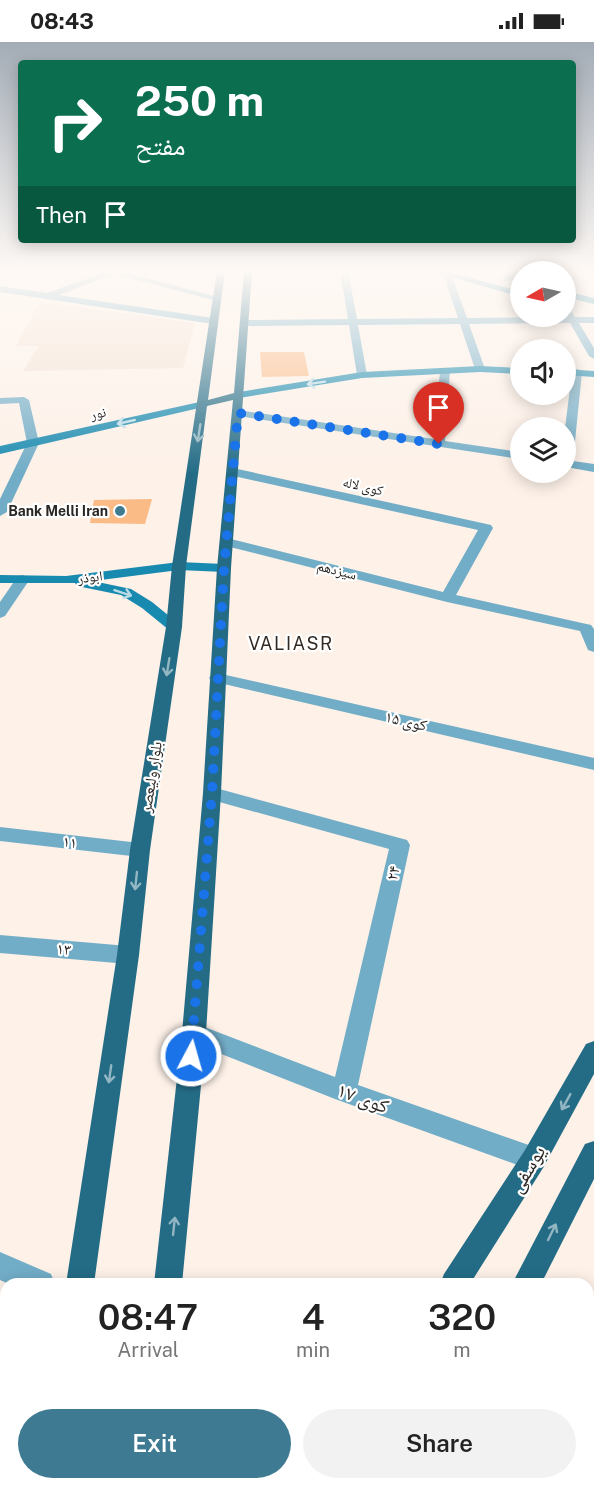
<!DOCTYPE html>
<html lang="en">
<head>
<meta charset="utf-8">
<style>
	:root { --surface:#fff; --page:#f2f2f2; --text:#222; --muted:#767676; --accent:#3f7a93 }
	body { margin:0; font-family:"Public Sans","Noto Naskh Arabic",sans-serif; background:var(--page); color:var(--text); height:100vh; display:flex; flex-direction:column; font-size:22px; white-space:nowrap }
	* { box-sizing:border-box; margin:0 }
	p { font-size:20px; color:var(--muted) }
	.icon { flex:none; width:33px; height:33px; fill:none; stroke:currentColor; stroke-width:2; stroke-linecap:round; stroke-linejoin:round }
	.map { position:relative; flex:1; overflow:hidden }
	.drawer { position:absolute; left:0px; top:1236px; width:594px; height:212px; display:flex; flex-direction:column; background:var(--surface); border-radius:18px 18px 0 0; box-shadow:0 3px 15px #0003 }
	.drawer>* { flex:none }
	.banner { position:absolute; left:18px; top:18px; width:558px; height:183px; border-radius:6px; box-shadow:0 3px 15px #0003; background:#0b6e4f; color:#fff; overflow:hidden }
	.needle { width:39px; rotate:261deg }
	.buttons { position:absolute; left:510px; top:219px; display:grid; gap:12px }
	.buttons a { display:grid; place-items:center; width:66px; height:66px; border-radius:50%; background:var(--surface); box-shadow:0 3px 15px #0003; font-size:30px }
	.pin { position:absolute; display:grid; place-items:center; width:51px; height:51px; color:#fff; margin:-62px -26px; border-radius:50% 50% 50% 0; rotate:-45deg; box-shadow:0 0 6px #0007 }
	.pin .icon { rotate:45deg }
	.me { position:absolute; width:66px; margin:-33px; rotate:6deg; stroke-linejoin:round; filter:drop-shadow(0 0 4px #0008) }
	.turn { display:flex; align-items:center; gap:21px; height:126px; padding:0 18px; font-size:27px }
	.turn .icon { width:78px; height:78px; stroke-width:2.5 }
	.turn b { display:block; font-size:42px; line-height:51px }
	.then { display:flex; align-items:center; height:57px; padding:0 18px; background:#0003; gap:12px; font-size:22px }
	.eta { display:flex; justify-content:space-evenly; align-items:center; height:102px; text-align:center }
	.eta b { font-size:36px; font-weight:600; line-height:42px }
	.primary-button { display:flex; gap:12px; margin-top:auto; padding:12px 18px }
	.primary-button a { flex:1; height:69px; border-radius:36px; background:var(--accent); color:#fff; font-size:24px; font-weight:600; line-height:69px; text-align:center }
	.primary-button a+a { background:var(--page); color:var(--text) }
	.status { display:flex; justify-content:space-between; align-items:center; height:42px; padding:0 30px; background:var(--surface); direction:ltr }
	.status svg { height:16px; fill:currentColor }
	.map>svg:first-child { display:block }
	.built { fill:#f4e2d4 }
	.building { fill:#fabb87 }
	.lines { fill:none; stroke-linecap:round; stroke-linejoin:round }
	.path { stroke:#b7aea7; stroke-width:6; stroke-dasharray:7 7; stroke-linecap:butt }
	.street { fill:#72adc7; fill-rule:evenodd }
	.secondary { fill:#198aaf; fill-rule:evenodd }
	.primary { fill:#246c86; fill-rule:evenodd }
	.oneway { stroke:#badce7 }
	.oneway2 { stroke:#92b6c2 }
	.route { stroke:#1a73e8; stroke-width:10; stroke-dasharray:0 18 }
	.poi-dot { fill:#3f7a93; stroke:#fff; stroke-width:2 }
	.labels { text-anchor:middle; dominant-baseline:central; stroke-width:4.5; stroke-linejoin:round; paint-order:stroke }
	.far-street-label { font-size:14px; fill:#2a2623; stroke:#fff }
	.far-poi-label { font-size:14px; font-weight:bold; fill:#2a2623; stroke:#fff; text-anchor:end }
	.street-label { font-size:16px; fill:#2a2623; stroke:#fff }
	.neighbourhood-label { font-size:18px; letter-spacing:1.5px; fill:#322922; stroke:#fff }
	.near-street-label { font-size:20px; fill:#2a2623; stroke:#fff }
</style>
</head>
<body>
<div class="status"><b>08:43</b><svg viewBox="0 0 49 12"><path d="M0 12V9h3v3zM5 12V6h3v6zM10 12V3h3v9zM15 12V0h3v12zM26 1h20v11H26zM47 4h2v5h-2z"/></svg></div>
<div class="map">
<svg width="594" height="1447" viewBox="0 0 594 1447">
	<rect width="100%" height="100%" fill="#fdf1e8"/>
	<path class="built" d="M40,260l155,21 -12,45 -160,3 16,-25h-23z"/>
	<g class="building">
		<path d="M260,310h44l5,24 -47,1z"/>
		<path d="M152,457l-7,25 -55,-1 4,-23z"/>
	</g>
	<g class="lines">
		<path class="path" d="M180,1447l33,-4v4"/>
		<g class="street">
			<path d="M0,229h15l-15,6z"/>
			<path d="M107,229h13l101,27 -4,3 -103,-27 -55,21 154,23 5,3 -5,3 -213,-32v-6l47,7z"/>
			<path d="M340,229h8l9,48 101,-1 -15,-44 4,-3 4,3 16,44 99,-1 1,-9 3,1 5,8h19v6h-15l15,25v11l-5,-3 -19,-33 -101,1 16,45 -5,3 -5,-3 -15,-45 -102,1 9,50 -5,3 -5,-3 -8,-50 -105,1 -5,-3 5,-3 104,-1z"/>
			<path d="M516,229l8,1h-4v3l-10,6h-6v-4z"/>
			<path d="M445,326l5,3 -5,70 75,11v7l-282,-43 -6,-3 6,-3 196,29 6,-68z"/>
			<path d="M577,327l5,3 -9,89 21,3v8l-28,-5 -1,-39 7,-56z"/>
			<path d="M24,355l5,3 10,43 -32,69 -7,4v-17l27,-56 -8,-40 -19,1v-6z"/>
			<path d="M233,426l258,57 2,3 -37,67 135,30 3,4v23l-6,-2 -8,-19 -133,-29 -225,-57 -2,-3 7,-4 216,54 35,-62 -249,-55 -2,-3z"/>
			<path d="M23,533l7,4 -25,37 -5,2v-16l18,-26z"/>
			<path d="M217,631l377,85v12l-383,-89 -2,-3 2,-3z"/>
			<path d="M212,745l195,53 3,5 -52,240 185,65 4,9 -4,9 -9,3 -199,-72 -149,-59 -4,-7 4,-7 8,-3 141,54 54,-228 -184,-51 -2,-5 2,-5z"/>
			<path d="M0,785l140,16 7,2 3,5 -3,5 -7,2 -140,-16z"/>
			<path d="M0,893l128,11 8,3 3,6 -3,6 -8,3 -128,-11z"/>
			<path d="M0,1210l51,22 4,10h-46l-9,-4z"/>
		</g>
		<g class="secondary">
			<path d="M431,229h12l77,20v6z"/>
			<path d="M566,249l28,7v6l-28,-7z"/>
			<path d="M480,324l40,2v6l-40,-2 -118,6 -123,20 -5,-3 5,-3 123,-20z"/>
			<path d="M566,327l28,2v6l-28,-2z"/>
			<path d="M204,359l4,1v4l-208,48v-8z"/>
			<path d="M179,520l45,2 7,4 -7,4 -45,-2 -86,11 38,8 21,13 27,22 3,3 -8,5 -5,-2 -27,-22 -21,-13 -44,-9 -2,-3h-75v-8l66,1z"/>
		</g>
		<g class="primary">
			<path d="M217,229h8l-17,129 26,-7 10,-122h8l-21,297 -10,225 -15,240 -24,251h-28l28,-251 21,-240 14,-225 16,-168 -26,6 -21,160 -4,61 -32,223 -11,105 -45,329h-28l51,-329 13,-105 36,-223 6,-61z"/>
			<path d="M594,999v33l-51,94 -73,116h-30l4,-10 81,-124 61,-106z"/>
			<path d="M594,1099v38l-53,105h-29l73,-140z"/>
			<path d="M35,1442h32l-1,5h-32z"/>
			<path d="M131,1442h32l-1,5h-32z"/>
			<path d="M309,1442h34l-2,5h-34z"/>
			<path d="M410,1442h33l-2,5h-33z"/>
		</g>
	</g>
	<defs><path id="oneway-shaft" d="M-6 0H5M1.5-3L5.5 0L1.5 3" fill="none" stroke-width="1.6" stroke-linecap="round" stroke-linejoin="round" transform="scale(1.5)"/></defs>
	<g class="oneway">
		<use href="#oneway-shaft" transform="translate(316 341) rotate(171)"/>
		<use href="#oneway-shaft" transform="translate(126 380) rotate(167)"/>
		<use href="#oneway-shaft" transform="translate(123 551) rotate(18)"/>
	</g>
	<g class="oneway2">
		<use href="#oneway-shaft" transform="translate(199 391) rotate(99)"/>
		<use href="#oneway-shaft" transform="translate(168 625) rotate(99)"/>
		<use href="#oneway-shaft" transform="translate(136 839) rotate(96)"/>
		<use href="#oneway-shaft" transform="translate(110 1032) rotate(98)"/>
		<use href="#oneway-shaft" transform="translate(566 1060) rotate(119)"/>
		<use href="#oneway-shaft" transform="translate(174 1184) rotate(-84)"/>
		<use href="#oneway-shaft" transform="translate(552 1190) rotate(-64)"/>
	</g>
	<linearGradient id="sky" x2="0" y2="1"><stop stop-color="#a3acb6"/><stop offset="0.53" stop-color="#fef9f5"/><stop offset="1" stop-color="#fef9f5" stop-opacity="0"/></linearGradient>
	<rect width="594" height="431" fill="url(#sky)"/>
	<g class="lines">
		<path class="route" d="M191,1014l21,-263 12,-225 14,-155 201,31"/>
	</g>
	<circle class="poi-dot" cx="120" cy="469" r="6"/>
	<g class="labels">
		<g class="far-street-label">
			<text transform="translate(98 371) rotate(-13)">نور</text>
			<text transform="translate(363 444) rotate(13)">کوی لاله</text>
			<text transform="translate(337 528) rotate(14)">سیزدهم</text>
			<text transform="translate(90 535) rotate(-7)">ابوذر</text>
		</g>
		<g class="far-poi-label">
			<text x="108" y="469">Bank Melli Iran</text>
		</g>
		<g class="street-label">
			<text transform="translate(406 679) rotate(13)">کوی ۱۵</text>
			<text transform="translate(151 735) rotate(-81)">بلوار ولیعصر</text>
			<text transform="translate(70 800) rotate(7)">۱۱</text>
			<text transform="translate(393 831) rotate(-77)">۲۴</text>
			<text transform="translate(64 907) rotate(5)">۱۳</text>
		</g>
		<g class="neighbourhood-label">
			<text x="291" y="601">VALIASR</text>
		</g>
		<g class="near-street-label">
			<text transform="translate(363 1056) rotate(20)">کوی ۱۷</text>
			<text transform="translate(527 1127) rotate(-59)">یوسفی</text>
		</g>
	</g>
</svg>
<div class="buttons">
<a><svg class="needle" viewBox="-14 -14 28 28"><path d="M0-13l5 13h-10z" fill="#e53935"/><path d="M0 13l5-13h-10z" fill="#767676"/></svg></a>
<a><svg class="icon" aria-label="sound" viewBox="0 0 24 24"><path d="M4 9h4l5-4v14l-5-4H4zM17 9q2 3 0 6"/></svg></a>
<a><svg class="icon" aria-label="layers" viewBox="0 0 24 24"><path d="M12 4l9 5-9 5-9-5zM3 14l9 5 9-5"/></svg></a>
</div>
<div class="pin" style="left:439px;top:402px;background:#d93025"><svg class="icon" aria-label="arrive" viewBox="0 0 24 24"><path d="M6 21V4h12l-3 4 3 4H6"/></svg></div>
<svg class="me" style="left:191px;top:1014px" viewBox="-20 -20 40 40"><circle r="17" fill="#1a73e8" stroke="#fff" stroke-width="3"/><path d="M0-11L8 9 0 5-8 9z" fill="#fff"/></svg>
<div class="banner">
<div class="turn"><svg class="icon" aria-label="right" viewBox="0 0 24 24"><path d="M7 20v-9h11M14 6l5 5-5 5"/></svg><div><b>250 m</b>مفتح</div></div>
<div class="then">Then<svg class="icon" aria-label="arrive" viewBox="0 0 24 24"><path d="M6 21V4h12l-3 4 3 4H6"/></svg></div>
</div>
<section class="drawer">
<div class="eta">
<div><b>08:47</b><p>Arrival</p></div>
<div><b>4</b><p>min</p></div>
<div><b>320</b><p>m</p></div>
</div>
<div class="primary-button"><a>Exit</a><a>Share</a></div>
</section>
</div>
</body>
</html>
